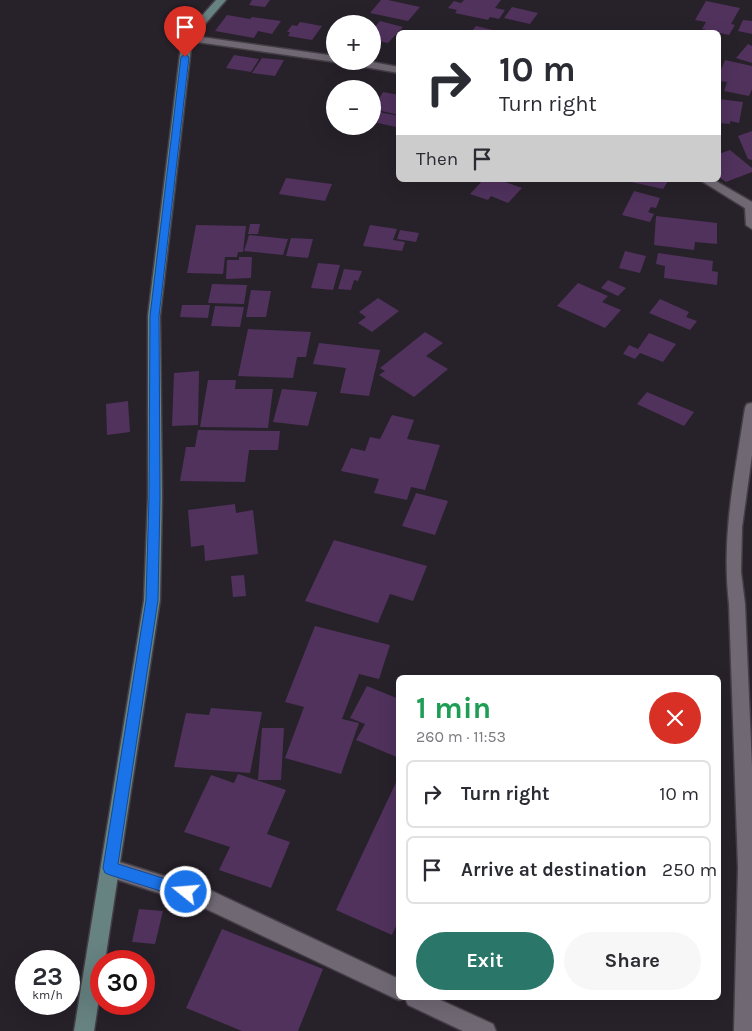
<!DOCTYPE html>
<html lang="en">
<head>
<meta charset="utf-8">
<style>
	:root { --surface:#fff; --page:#f7f7f7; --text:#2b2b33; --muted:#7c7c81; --line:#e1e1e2; --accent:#2a776a }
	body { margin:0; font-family:Karla,sans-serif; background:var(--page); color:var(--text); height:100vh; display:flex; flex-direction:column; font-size:19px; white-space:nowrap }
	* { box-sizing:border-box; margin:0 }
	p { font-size:16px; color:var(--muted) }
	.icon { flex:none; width:28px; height:28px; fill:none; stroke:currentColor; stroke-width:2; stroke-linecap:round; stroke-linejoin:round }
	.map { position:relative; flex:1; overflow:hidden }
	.details { position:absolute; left:396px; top:675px; width:325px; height:325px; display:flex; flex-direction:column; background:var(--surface); border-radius:8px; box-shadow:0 5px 20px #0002 }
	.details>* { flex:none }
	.hud { position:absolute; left:396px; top:30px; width:325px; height:152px; border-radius:8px; box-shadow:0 5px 20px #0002; background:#fff; color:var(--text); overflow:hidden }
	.buttons { position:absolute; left:326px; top:15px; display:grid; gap:10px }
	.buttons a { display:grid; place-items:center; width:55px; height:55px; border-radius:50%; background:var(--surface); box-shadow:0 5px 20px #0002; font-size:25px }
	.speed { position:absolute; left:15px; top:950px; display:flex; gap:10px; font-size:25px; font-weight:700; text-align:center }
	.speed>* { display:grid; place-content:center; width:65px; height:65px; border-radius:50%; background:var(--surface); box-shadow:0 5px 20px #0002; line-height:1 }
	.speed small { font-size:12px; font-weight:400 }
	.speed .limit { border:8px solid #d22; background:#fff; color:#111 }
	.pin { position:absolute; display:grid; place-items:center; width:42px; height:42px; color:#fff; margin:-51px -21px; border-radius:50% 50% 50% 0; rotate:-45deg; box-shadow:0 0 5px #0007 }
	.pin .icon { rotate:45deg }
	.me { position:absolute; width:55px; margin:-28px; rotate:287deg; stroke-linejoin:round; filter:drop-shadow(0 0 4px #0008) }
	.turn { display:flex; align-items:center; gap:18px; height:105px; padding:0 20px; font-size:22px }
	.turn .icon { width:65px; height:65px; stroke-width:2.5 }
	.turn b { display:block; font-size:35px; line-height:42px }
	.then { display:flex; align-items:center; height:48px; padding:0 20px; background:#0003; gap:10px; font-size:19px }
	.round { display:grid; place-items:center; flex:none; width:52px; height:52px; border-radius:26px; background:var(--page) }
	.summary { display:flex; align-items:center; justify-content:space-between; height:85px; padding:0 20px }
	h1 { font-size:30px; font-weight:700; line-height:38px; color:#1e9e55 }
	.primary-button { display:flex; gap:10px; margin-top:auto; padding:10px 20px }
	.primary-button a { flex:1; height:58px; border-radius:30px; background:var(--accent); color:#fff; font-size:20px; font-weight:700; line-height:58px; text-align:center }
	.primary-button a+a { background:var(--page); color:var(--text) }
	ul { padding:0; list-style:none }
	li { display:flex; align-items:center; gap:15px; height:68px; margin:0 10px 8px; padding:0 10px; border:2px solid var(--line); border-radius:8px }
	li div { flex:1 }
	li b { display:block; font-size:19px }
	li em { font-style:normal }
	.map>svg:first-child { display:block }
	.building { fill:#50325d }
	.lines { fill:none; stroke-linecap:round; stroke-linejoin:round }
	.street-casing { stroke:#443e46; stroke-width:3 }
	.secondary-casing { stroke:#443e46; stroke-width:3 }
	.street { fill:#706974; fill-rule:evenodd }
	.secondary { fill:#668281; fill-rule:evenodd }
	.route { fill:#1a73e8; stroke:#114b97 }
</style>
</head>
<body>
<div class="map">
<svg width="752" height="1031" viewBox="0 0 752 1031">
	<rect width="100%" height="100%" fill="#27212a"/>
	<g class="building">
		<path d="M252,0h18l-5,7 -16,-2z"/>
		<path d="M381,0h7l32,7 -12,14 -38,-8z"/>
		<path d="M464,0h37l-6,8 10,2 -6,9 -9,-2 -2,3 -33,-7 2,-3 -9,-2 6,-7 7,2z"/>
		<path d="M706,1l34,7 -9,16 4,1 -6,10 -27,-6 4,-7 -11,-2z"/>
		<path d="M512,7l26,6 -8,11 -26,-6z"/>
		<path d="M227,15l23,4 2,-2 29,4 -9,13 -14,-3 -4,7 -39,-7z"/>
		<path d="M743,20l9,1v13l-14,-3z"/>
		<path d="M380,21l23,6 -15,16 -16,-3v-10z"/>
		<path d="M300,22l22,4 -10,14 -24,-4 2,-4h-3l5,-7 5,1z"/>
		<path d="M476,26l25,6h-30z"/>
		<path d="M748,44l4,2v17l-16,-5z"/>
		<path d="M234,55l25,4 -8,13 -25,-4z"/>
		<path d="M262,58l22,2 -9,16 -23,-3z"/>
		<path d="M725,60l27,6v23l-3,7 -25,-5 3,-9 -8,-1v-6z"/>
		<path d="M383,92l16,3v20l-26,-6z"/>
		<path d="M719,99l24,3 -4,21 -9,-2v3l-11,-1z"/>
		<path d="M379,112l20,4 -3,11 -23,-5z"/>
		<path d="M752,131v29l-4,-1 -10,-23z"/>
		<path d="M730,150l22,18v4l-26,10 -7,-5v-23z"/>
		<path d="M286,178l46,6 -7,17 -46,-7z"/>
		<path d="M483,180h17l22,8 -14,15 -17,-7 -3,4 -18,-6z"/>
		<path d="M633,180h36l-6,9 -36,-8z"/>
		<path d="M634,191l26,7 -4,10 -5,-1 -3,5 6,2 -4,8 -28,-7z"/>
		<path d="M656,216l61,7v21l-22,-2 -1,8 -40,-5z"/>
		<path d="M250,224h10l-2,10h-10z"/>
		<path d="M196,225l50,1 -3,26h-5l-1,5h-12l-2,17 -36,-1z"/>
		<path d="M370,225l27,4 -4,11 12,2 -3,9 -39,-5z"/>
		<path d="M400,230l19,3 -3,9 -19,-3z"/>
		<path d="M249,235l39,4 -5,16 -39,-4z"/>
		<path d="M291,238l22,1 -5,19 -22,-2z"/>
		<path d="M625,251l21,5 -6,17 -21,-5z"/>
		<path d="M658,253l55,8 -1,10 6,1 -1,13 -53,-7 1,-12 -9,-2z"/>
		<path d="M239,257h13l-1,21 -25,1 1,-19h12z"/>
		<path d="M318,263l22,2 -7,25 -22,-2z"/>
		<path d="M344,269l18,2 -4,10 -4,-1 -3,10 -13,-1z"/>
		<path d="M608,280l18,8 -8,8 -17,-8z"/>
		<path d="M578,283l30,13 -6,6 19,8 -16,18 -48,-22z"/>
		<path d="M212,284l35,1 -3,19 -36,-1z"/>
		<path d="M251,290l20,1 -5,26h-20z"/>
		<path d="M378,298l21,13 -27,21 -14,-9 8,-6 -7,-5z"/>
		<path d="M660,299l29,13 -3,5 11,4 -7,9 -41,-17z"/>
		<path d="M182,305h28l-2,13 -28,-1z"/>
		<path d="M215,306l29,1 -4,20 -29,-1z"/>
		<path d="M248,329l63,3 -5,25h-9l-4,21 -55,-2z"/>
		<path d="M425,332l18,11 -17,13 22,13 -34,28 -35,-22 6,-4 -5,-3z"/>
		<path d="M649,333l27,11 -13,18 -23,-9 -5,6 -12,-5 6,-9 9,4z"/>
		<path d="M319,343l61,7 -11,46 -29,-3 6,-25 -33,-4z"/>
		<path d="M199,371l-1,54 -26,1 2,-53z"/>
		<path d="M208,380h28l-1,9h38l-5,39 -68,-1z"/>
		<path d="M282,389l35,3 -9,34 -35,-4z"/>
		<path d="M647,392l47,20 -10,14 -47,-22z"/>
		<path d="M128,401l2,31 -23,3 -1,-31z"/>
		<path d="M392,415l22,5 -7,19 33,6 -15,45 -14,-3 -4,13 -33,-7 5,-14 -38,-8 10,-23 14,3 5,-14 10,2z"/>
		<path d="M198,430l82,1 -2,19h-29l-4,32 -65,-1 6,-34h9z"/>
		<path d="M416,493l32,8 -13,34 -33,-9z"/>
		<path d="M235,504l1,9 17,-3 5,44 -53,7 -1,-16 -13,2 -3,-37z"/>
		<path d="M334,540l93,26 -14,35 -23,-7 -12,29 -73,-22z"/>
		<path d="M244,575l2,21 -13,1 -2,-21z"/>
		<path d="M315,626l75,19 -11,34 -20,-5 -17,45 17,4 -18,51 -56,-16 19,-51 -19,-5z"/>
		<path d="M367,686l32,13v59l-43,-18 9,-16 -15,-6z"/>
		<path d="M211,708l51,4 -12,61 -76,-6 12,-54 23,2z"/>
		<path d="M262,728h22l-3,52h-23z"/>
		<path d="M238,774l48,16 -19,44 23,8 -19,46 -52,-18 11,-23 -46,-15 27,-57 23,8z"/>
		<path d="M399,776v143l-7,16 -56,-25z"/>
		<path d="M139,909l24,2 -8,33 -23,-2z"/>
		<path d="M222,929l101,40 -25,62h-56l-56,-23z"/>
	</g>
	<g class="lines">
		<defs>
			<g id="street">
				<path d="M187,35l148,21v5h3l-3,1 -152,-22v-4z"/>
				<path d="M343,61h24l32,6v6l-51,-9z"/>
				<path d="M700,180h14l38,22v27l-6,-4 -1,-17z"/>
				<path d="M752,403v52l-10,72 -1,45 4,32 7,163v264h-18l4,-163 -9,-264c-8,-69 6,-129 16,-196l2,-4z"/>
				<path d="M110,859l102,32 187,88v19h6l-6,2 -7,-3 -190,-90 -99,-32 -2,-7 2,-7z"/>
				<path d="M405,998h31l57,26 3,7h-33l-55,-26z"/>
			</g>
			<path id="secondary" d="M216,0h10l-34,39 -32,277 2,181 -2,103 -55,361h-4v24l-7,46h-20l70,-431 4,-103v-181l34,-278z"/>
		</defs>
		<use href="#street" class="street-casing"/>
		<use href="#secondary" class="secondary-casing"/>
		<use href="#street" class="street"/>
		<use href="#secondary" class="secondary"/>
	</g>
	<path class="route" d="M185,54l4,3 -30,259 1,181 -2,103 -40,264 73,23 2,5 -2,5 -5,2 -76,-24 -5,-2 -2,-5 43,-268 3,-103 1,-181 31,-259z"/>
</svg>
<div class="buttons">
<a>+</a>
<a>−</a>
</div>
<div class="speed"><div>23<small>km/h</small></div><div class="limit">30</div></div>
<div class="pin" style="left:185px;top:57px;background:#d93025"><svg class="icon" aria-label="arrive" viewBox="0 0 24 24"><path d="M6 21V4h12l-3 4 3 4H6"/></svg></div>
<svg class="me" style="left:186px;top:892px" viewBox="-20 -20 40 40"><circle r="17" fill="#1a73e8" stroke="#fff" stroke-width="3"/><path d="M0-11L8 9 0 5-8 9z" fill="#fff"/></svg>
<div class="hud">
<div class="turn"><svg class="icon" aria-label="right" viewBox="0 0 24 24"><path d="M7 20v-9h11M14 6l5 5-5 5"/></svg><div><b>10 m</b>Turn right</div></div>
<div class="then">Then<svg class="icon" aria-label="arrive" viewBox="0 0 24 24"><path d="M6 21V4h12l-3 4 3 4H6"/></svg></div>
</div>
<section class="details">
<div class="summary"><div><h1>1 min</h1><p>260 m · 11:53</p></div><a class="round" style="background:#d93025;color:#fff"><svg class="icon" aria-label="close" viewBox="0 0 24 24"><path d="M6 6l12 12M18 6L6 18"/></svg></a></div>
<ul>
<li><svg class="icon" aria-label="right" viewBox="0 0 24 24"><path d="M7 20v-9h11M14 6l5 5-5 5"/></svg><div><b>Turn right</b></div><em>10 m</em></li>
<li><svg class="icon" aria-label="arrive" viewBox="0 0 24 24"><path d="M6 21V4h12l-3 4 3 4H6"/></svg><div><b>Arrive at destination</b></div><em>250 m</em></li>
</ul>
<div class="primary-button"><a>Exit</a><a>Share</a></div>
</section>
</div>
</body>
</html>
